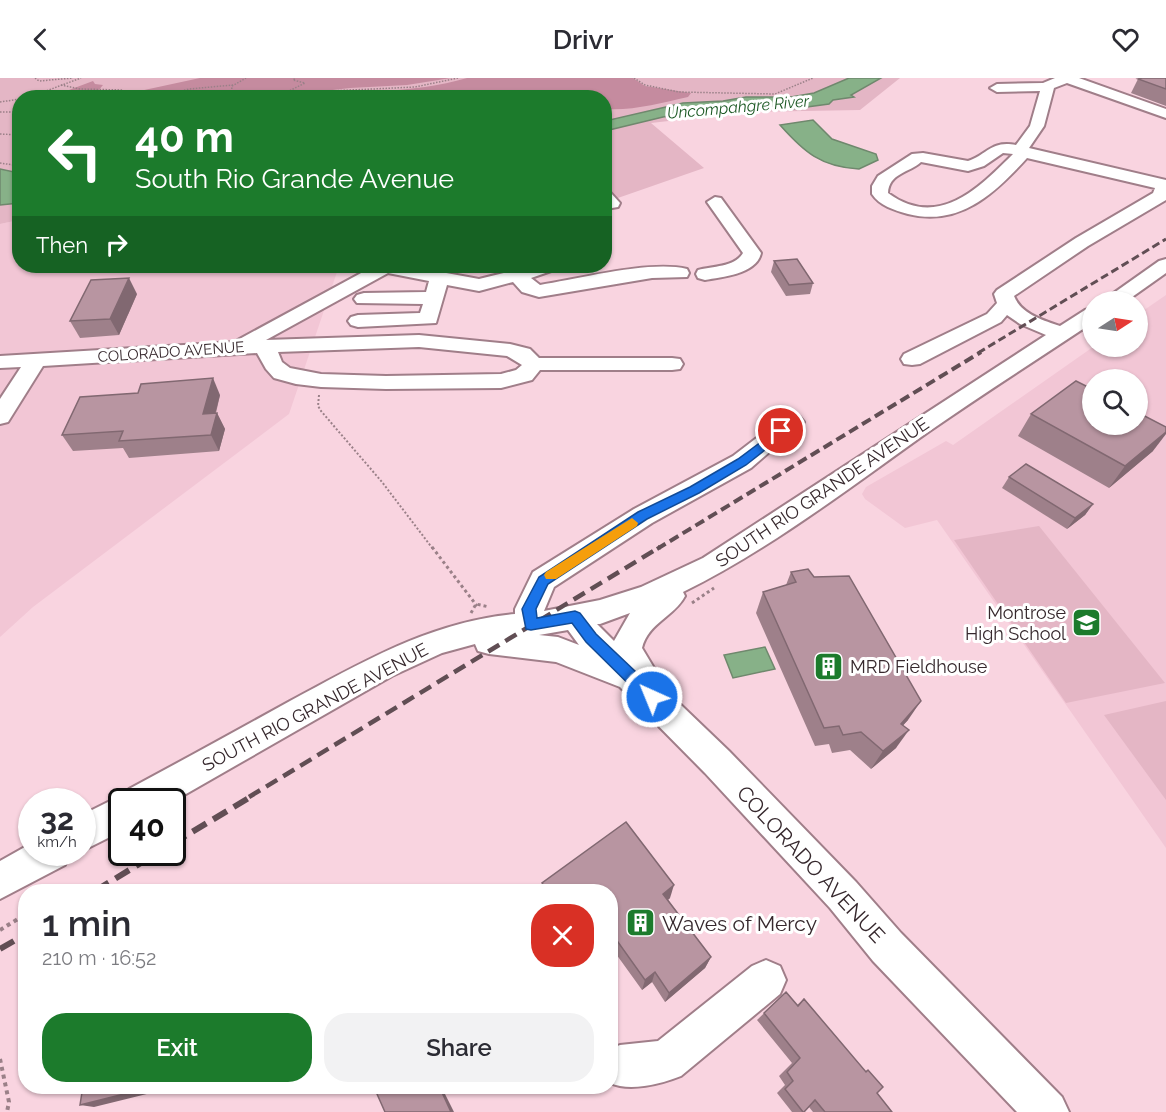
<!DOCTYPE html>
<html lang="en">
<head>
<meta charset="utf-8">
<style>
	:root { --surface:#fff; --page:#f2f2f3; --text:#2b2b33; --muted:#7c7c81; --accent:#1c7b2c }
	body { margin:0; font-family:Raleway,sans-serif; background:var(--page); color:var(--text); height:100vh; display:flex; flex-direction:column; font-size:22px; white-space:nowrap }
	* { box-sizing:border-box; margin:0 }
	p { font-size:20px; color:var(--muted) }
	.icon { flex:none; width:33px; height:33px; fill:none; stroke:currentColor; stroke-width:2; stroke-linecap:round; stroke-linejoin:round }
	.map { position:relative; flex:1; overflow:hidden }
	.panel { position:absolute; left:18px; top:806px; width:600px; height:210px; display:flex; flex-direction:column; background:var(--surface); border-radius:24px; box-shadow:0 2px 4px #0004 }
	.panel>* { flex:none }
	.banner { position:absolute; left:12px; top:12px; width:600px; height:183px; border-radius:24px; box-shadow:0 2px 4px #0004; background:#1c7b2c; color:#fff; overflow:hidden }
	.needle { width:39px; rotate:78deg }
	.buttons { position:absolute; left:1082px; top:213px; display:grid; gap:12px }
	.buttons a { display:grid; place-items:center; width:66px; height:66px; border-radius:50%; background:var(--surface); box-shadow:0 2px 4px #0004; font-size:30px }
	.speed { position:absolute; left:18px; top:710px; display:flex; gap:12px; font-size:30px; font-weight:700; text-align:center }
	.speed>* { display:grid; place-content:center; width:78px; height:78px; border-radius:50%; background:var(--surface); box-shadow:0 2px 4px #0004; line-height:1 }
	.speed small { font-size:15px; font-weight:400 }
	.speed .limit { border:3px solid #111; border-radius:9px; background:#fff; color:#111 }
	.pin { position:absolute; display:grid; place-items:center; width:51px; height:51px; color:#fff; margin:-26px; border:3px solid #fff; border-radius:50%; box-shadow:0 2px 6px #0007 }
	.me { position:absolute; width:66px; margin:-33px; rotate:316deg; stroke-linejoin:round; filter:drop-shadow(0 0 4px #0008) }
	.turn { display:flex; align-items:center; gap:21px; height:126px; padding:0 24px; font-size:27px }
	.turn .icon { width:78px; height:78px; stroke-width:2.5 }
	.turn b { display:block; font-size:42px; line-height:51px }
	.then { display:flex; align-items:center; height:57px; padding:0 24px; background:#0003; gap:12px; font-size:22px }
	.round { display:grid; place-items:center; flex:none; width:63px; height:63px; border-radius:24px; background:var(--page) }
	.summary { display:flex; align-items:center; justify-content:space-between; height:102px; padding:0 24px }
	h1 { font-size:36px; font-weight:600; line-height:45px }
	.cta { display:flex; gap:12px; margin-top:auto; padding:12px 24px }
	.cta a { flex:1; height:69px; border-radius:24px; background:var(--accent); color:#fff; font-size:24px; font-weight:600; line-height:69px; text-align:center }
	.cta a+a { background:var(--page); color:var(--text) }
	header { display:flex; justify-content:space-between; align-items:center; height:78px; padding:0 24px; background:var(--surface); font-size:27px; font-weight:600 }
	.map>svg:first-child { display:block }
	.built { fill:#f2c6d5; fill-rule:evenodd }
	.green { fill:#e4b6c5 }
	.forest { fill:#c58b9f }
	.water { fill:#87b188; stroke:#6f886d; stroke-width:1.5 }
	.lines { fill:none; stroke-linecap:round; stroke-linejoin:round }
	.minor-casing { stroke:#a07e89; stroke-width:4 }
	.path-far3 { stroke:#9a8088; stroke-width:1.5; stroke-dasharray:1.5 1.5; stroke-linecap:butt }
	.path-far2 { stroke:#9a8088; stroke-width:2; stroke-dasharray:2 2; stroke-linecap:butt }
	.path-far1 { stroke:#9a8088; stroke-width:3; stroke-dasharray:3 3; stroke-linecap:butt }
	.path { stroke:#9a8088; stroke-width:4; stroke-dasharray:4 4; stroke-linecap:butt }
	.minor { fill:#fff; fill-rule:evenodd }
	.rail-far3 { stroke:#614e54; stroke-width:3; stroke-dasharray:8 4; stroke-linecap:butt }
	.rail-far2 { stroke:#614e54; stroke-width:4; stroke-dasharray:10 5; stroke-linecap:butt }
	.rail-far1 { stroke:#614e54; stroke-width:4.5; stroke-dasharray:13 7; stroke-linecap:butt }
	.rail { stroke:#614e54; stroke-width:6; stroke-dasharray:16 8; stroke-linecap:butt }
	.wall { fill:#9e808a }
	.shaded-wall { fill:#816871 }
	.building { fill:#b895a1; stroke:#816871; stroke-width:1.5 }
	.route { fill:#1a73e8; stroke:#114b97; stroke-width:1.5 }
	.slow { fill:#f59e0b }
	.labels { text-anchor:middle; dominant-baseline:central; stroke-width:6; stroke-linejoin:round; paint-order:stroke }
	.far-street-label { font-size:15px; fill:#36282d; stroke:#fff }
	.far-water-label { font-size:16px; font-style:italic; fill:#1c5924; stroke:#fff }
	.street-label { font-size:18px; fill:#36282d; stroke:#fff }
	.poi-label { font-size:18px; fill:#36282d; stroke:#fff; text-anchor:end }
	.near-street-label { font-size:21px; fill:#36282d; stroke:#fff }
	.near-poi-label { font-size:21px; fill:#36282d; stroke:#fff; text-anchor:start }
</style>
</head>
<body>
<header><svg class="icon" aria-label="back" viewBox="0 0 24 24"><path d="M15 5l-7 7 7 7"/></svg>Drivr<svg class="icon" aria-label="heart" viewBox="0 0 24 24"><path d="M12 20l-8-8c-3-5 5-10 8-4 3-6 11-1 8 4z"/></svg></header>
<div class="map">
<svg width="1166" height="1034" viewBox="0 0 1166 1034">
	<rect width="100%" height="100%" fill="#f9d4e0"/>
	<g class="built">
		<path d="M19,142l1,46h207l40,4 22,-4h50l-50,148 -256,193 -33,30v-413z"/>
		<path d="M1166,217v553l-229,-328 -32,8 -40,-29 -3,-5 4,-7 80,-46 7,4 140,-98 44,-1v-31zM1092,302h45v44h-45z"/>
	</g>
	<g class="green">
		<path d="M0,0h900l-40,32 -112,2 -97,11 53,45 -89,31 -10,-2 -1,-99h-584l-1,122 -19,4z"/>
		<path d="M1039,448l126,157 -99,20 -112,-163z"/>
		<path d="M1166,623v99l-62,-85z"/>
	</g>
	<g class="forest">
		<path d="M200,0h251l-44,7 -57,3 -87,10 -133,-1 5,-5z"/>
		<path d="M467,0h166l12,8 46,7 -3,4c-27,6 -56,14 -83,12l-1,-11 -309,-1c57,-6 117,-3 172,-19z"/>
		<path d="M93,3l2,3 8,1 -5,6 15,-1 8,3 -8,4h-79l35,-7z"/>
	</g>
	<g class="water">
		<path d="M849,0h32l-30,17 3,2 -21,3 -4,4 -37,5 -7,-3 -69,3 -53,8 -58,14v-10l78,-18 40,-2 23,-4h45l23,-4z"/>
		<path d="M813,42l19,19 44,15 2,6 -19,9c-38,-2 -55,-17 -79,-44z"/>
		<path d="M0,91l19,4v30l-19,2z"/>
		<path d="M765,569l10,22 -42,9 -9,-23z"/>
	</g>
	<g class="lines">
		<defs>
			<g id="minor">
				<path d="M1055,0h24l87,31v9l-99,-35 -13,5 -10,38 -15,22 137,32v20l-78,46 -74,50c7,18 29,24 46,30l25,-16 7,-2v15c-57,38 -115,75 -171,114 -77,55 -153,113 -238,155l2,4c-11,21 -37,27 -43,52l18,30 -2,5 71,68 127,131 45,51 161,164 7,15h-52l-144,-151 -43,-53 -125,-135 -85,-86 -64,-25 -67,-8 -11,-3 -3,-7 -33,9 -50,23 -220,126 -50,-1v30l-40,20v-36l40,-20 4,2 3,-8c54,-29 107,-58 161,-88 73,-39 140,-79 225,-87v-5l18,-37 101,-63 99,-53 51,-39 8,-3 8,3 4,5 -53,46 -99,55 -98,64 -10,24 56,-11 41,-13 62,-29 343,-223 -26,-11 -13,-9 -6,7 -81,42 -8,1 -8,-1 -3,-5 3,-5 83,-40 10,-11 -3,-9 3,-4 79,-52 77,-45 2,-5 -128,-30c-32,35 -67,69 -119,56 -14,-4 -28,-8 -36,-20v-8l6,-10 34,-22 11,-1 45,8c19,-6 23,-21 48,-16l14,-19 10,-35 -43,1 -7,-4 7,-4 46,-1zM1003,75l10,1c-34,34 -75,76 -125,39 1,-20 21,-20 33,-31l47,9 16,-5zM630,535l-16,28 -17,-17h3zM568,552l11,15 -21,-8 -19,-2z"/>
				<path d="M604,113l6,1 10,11 -2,4 -6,1 -8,-3z"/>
				<path d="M715,119l6,1 40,55c-4,21 -39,24 -56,27l-7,-2 -2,-4 2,-4c15,-4 37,-3 45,-17l-36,-51z"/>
				<path d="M1166,181v14l-41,29h-24l58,-41z"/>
				<path d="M374,188h34l71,13 53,-13h24l-2,4 -23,8 9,7c39,-6 110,-25 147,-16l2,4 -2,4 -35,1 -113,19 -17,-5 -9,-10 -34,9 -32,-6 -11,38 -78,4 -7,-2 -3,-4 3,-4 7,-2 62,-2 3,-9 -66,-1 -3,-4 3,-4 7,-2 62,-1 3,-11 -41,-8 -122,67 153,-5 91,9 20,5 9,9h133l8,1 3,5 -3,5 -8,1h-132l-8,10 -31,8 -115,1 -65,-2 -25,-3 -22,-6 -8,-9 -9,-16 -214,13 -35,56 -8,2v-25l21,-32 -21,1v-12l234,-14zM419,269l88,9 15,9 -6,5 -15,4 -115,2 -65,-2 -31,-6 -8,-6 -4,-10z"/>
				<path d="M32,765v9h38l-5,13 -65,34v-38z"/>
				<path d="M766,882l14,6 6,14 -6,14 -99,82c-20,8 -51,16 -71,7v-34l10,-4 38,-4 94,-75z"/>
			</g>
		</defs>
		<use href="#minor" class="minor-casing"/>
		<g class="path-far3">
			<path d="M35,0l4,3 34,-3"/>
			<path d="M634,0l11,7 34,7 96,2 38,-16"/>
			<path d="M61,7l19,4 43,1 1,8"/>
			<path d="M288,18l1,-5 16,-8 -12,-3 3,-2"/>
			<path d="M27,20l54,-20"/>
			<path d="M155,20l34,-9 44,-4"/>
			<path d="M231,20l1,-12 14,-8"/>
			<path d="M275,20l55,-7 85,-4 43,-9"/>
			<path d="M0,24l20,-3"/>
			<path d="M0,34h20"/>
			<path d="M0,56l20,1"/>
			<path d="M0,85l20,3"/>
		</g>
		<path class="path-far2" d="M319,317l-1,11 3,5 61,71 51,67"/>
		<g class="path-far1">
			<path d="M432,469l45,59"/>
			<path d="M692,525l22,-15"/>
			<path d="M471,535l5,-9 13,3"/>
		</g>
		<g class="path">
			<path d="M0,852l26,-16"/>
			<path d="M0,981l9,43 -2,10"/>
		</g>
		<use href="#minor" class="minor"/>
		<path class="rail-far3" d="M978,275l188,-114"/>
		<path class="rail-far2" d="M657,471l324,-197"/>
		<path class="rail-far1" d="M249,719l411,-250"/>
		<g class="rail">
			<path d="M172,766l80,-48"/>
			<path d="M95,813l64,-39"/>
			<path d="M0,871l26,-15"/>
		</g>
	</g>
	<g class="wall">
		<path d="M1166,0v28l-35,-13 7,-14z"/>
		<path d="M774,183l39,22 -3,11 -24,2 -15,-24z"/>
		<path d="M487,188h37l-30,7z"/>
		<path d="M137,216l-18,41 -39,3 -10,-17z"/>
		<path d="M220,317l-4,18h1l8,16 -6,22 -90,7 -6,-10 -50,3 -11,-16z"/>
		<path d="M1031,336l122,37 -44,37 -91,-52z"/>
		<path d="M1009,399l84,27 -8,11 -18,14 -65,-41z"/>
		<path d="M791,494l117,148 -5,5 -7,23 -25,21 -21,-19 -18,3 -3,-9 -14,2 -59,-133 7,-21 23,-7z"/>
		<path d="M542,805l128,15 -2,2 43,57 -6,11 -40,34 -13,-20 -10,8 -31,-43h-1v-56h-67z"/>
		<path d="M786,914l11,13 7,-6 61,72 3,-1 9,23 15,19h-79l-4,-5 -5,5h-12l-15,-19 8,-8 -6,-9 13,-13 -35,-43z"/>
	</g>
	<g class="shaded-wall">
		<path d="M493,188h31l-30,7z"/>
		<path d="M129,200l8,16 -18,41 -9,-16z"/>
		<path d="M213,300l7,17 -9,35 -8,-16z"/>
		<path d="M217,335l8,16 -6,22 -8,-16z"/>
		<path d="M1166,354v2l-13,17 -44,37 16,-22z"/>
		<path d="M1093,426l-8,11 -18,14 8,-11z"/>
		<path d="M921,623l-13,19 -20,22 13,-18z"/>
		<path d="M909,652l-13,18 -25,21 12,-18z"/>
		<path d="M674,807l-4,13 -11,9 4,-13z"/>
		<path d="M613,857l-2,12h-1v-10z"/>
		<path d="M711,879l-6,11 -40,34 4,-9z"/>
		<path d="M655,894l-3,10 -10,8 3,-10z"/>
		<path d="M152,1008h11v4l-69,17 -14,-2z"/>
		<path d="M361,1008h7l-4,8 -6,-2z"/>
		<path d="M439,1008h2l13,26h-3z"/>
	</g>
	<g class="building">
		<path d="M1142,0h24v11l-28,-10z"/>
		<path d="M797,181l16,24 -24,2 -15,-24z"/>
		<path d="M129,200l-19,41 -40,2 21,-41z"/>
		<path d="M213,300l-10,36 14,-1 -6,22 -92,6 4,-10 -61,4 18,-38 58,-4 3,-9z"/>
		<path d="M1076,303l16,8v35h45v-12l29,15v5l-41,34 -94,-52z"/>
		<path d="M1026,386l67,40 -18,14 -66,-41z"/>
		<path d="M808,491l6,8 35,-1 72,125 -20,23 8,6 -26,21 -22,-19 -18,3 -4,-9 -15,2 -61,-136 33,-10 -5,-10z"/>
		<path d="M626,744l48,63 -11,9 48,63 -42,36 -14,-21 -10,8 -32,-45 -3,2v-46h-62l-6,-8z"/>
		<path d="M786,914l12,14 6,-7 62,73 2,-2 15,17 -6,6 15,19h-67l-10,-12 -11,12h-1l-18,-23 8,-8 -6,-9 13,-14 -36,-45z"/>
		<path d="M83,1008h69v1l-72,18z"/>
		<path d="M347,1008h14l-3,6z"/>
		<path d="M388,1008h51l12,26h-66l-8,-18z"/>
	</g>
	<path class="route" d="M781,349l4,1v6l-39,31 -47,28 -52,26 -99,65 -12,25 1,9 38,-7 5,2 16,21 61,58 2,5 -2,5 -5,2 -5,-2 -61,-60 -14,-19 -41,7 -5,-1 -4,-20 17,-32 99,-65 52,-25 48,-28z"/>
	<path class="slow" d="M632,440l6,5 -1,3 -81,53h-10l-2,-4 2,-3z"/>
	<defs>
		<symbol id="school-square" viewBox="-11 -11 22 22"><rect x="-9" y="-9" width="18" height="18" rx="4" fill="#1c7b2c" stroke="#fff"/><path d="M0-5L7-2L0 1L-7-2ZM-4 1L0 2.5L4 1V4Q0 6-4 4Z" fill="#fff"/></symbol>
		<symbol id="building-square" viewBox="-11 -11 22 22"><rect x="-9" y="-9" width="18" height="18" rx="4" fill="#1c7b2c" stroke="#fff"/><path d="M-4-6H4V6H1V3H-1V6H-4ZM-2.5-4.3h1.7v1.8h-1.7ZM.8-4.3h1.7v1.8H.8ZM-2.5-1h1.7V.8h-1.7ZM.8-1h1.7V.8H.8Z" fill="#fff"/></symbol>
	</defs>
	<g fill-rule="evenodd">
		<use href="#school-square" x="1070" y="528" width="33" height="33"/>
		<use href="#building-square" x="812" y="572" width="33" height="33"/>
		<use href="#building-square" x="624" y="828" width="33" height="33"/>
	</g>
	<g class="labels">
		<g class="far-street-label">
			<text transform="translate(171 274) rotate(-4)">COLORADO AVENUE</text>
		</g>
		<g class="far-water-label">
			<text transform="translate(738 29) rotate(-5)">Uncompahgre River</text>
		</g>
		<g class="street-label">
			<text transform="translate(822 414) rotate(-34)">SOUTH RIO GRANDE AVENUE</text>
			<text transform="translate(315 629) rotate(-28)">SOUTH RIO GRANDE AVENUE</text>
		</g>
		<g class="poi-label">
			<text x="1066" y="534">Montrose<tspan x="1066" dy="21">High School</tspan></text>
			<text x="850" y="588" text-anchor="start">MRD Fieldhouse</text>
		</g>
		<g class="near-street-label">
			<text transform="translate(811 786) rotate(47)">COLORADO AVENUE</text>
		</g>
		<g class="near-poi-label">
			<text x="662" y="845">Waves of Mercy</text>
		</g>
	</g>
</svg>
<div class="buttons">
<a><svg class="needle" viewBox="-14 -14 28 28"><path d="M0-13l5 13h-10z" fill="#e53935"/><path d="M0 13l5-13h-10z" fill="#7c7c81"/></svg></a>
<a><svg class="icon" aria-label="search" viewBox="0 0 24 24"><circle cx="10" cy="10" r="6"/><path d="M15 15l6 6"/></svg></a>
</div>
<div class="speed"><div>32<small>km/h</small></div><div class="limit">40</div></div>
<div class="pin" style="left:781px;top:353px;background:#d93025"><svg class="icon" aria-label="arrive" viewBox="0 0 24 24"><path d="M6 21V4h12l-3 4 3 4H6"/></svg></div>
<svg class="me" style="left:652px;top:619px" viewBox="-20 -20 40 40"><circle r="17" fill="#1a73e8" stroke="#fff" stroke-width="3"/><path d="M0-11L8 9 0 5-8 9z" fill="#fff"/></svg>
<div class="banner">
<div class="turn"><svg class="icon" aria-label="left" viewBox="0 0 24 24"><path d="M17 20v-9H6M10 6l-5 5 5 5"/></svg><div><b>40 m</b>South Rio Grande Avenue</div></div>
<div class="then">Then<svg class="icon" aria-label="right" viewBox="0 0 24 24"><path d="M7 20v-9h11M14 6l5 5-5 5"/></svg></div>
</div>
<section class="panel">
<div class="summary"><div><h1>1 min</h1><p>210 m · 16:52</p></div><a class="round" style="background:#d93025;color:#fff"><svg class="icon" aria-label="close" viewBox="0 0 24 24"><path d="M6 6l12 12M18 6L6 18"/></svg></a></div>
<div class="cta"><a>Exit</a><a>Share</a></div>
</section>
</div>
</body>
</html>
